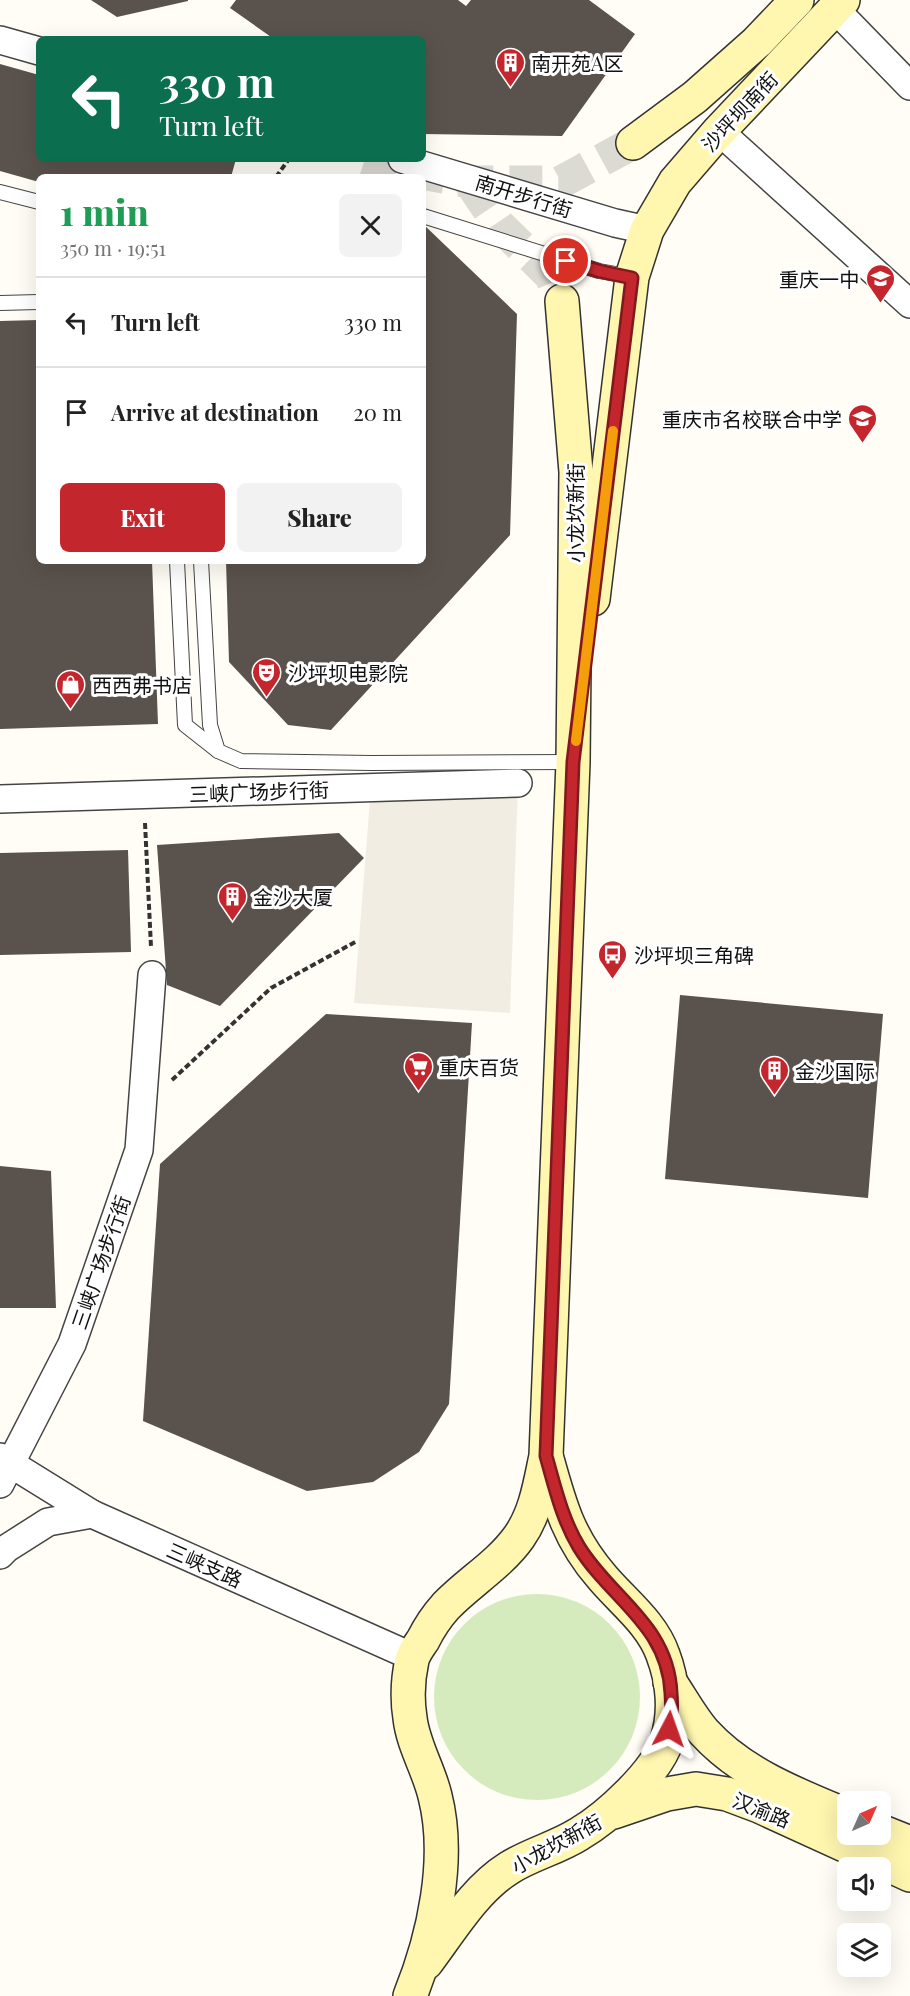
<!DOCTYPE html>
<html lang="en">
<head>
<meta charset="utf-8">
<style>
	:root { --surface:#fff; --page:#f2f2f2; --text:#222; --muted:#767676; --line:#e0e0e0; --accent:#c4262e }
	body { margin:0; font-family:"Playfair Display","Noto Sans SC",serif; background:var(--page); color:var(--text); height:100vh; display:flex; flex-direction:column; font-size:22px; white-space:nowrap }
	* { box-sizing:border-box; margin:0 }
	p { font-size:20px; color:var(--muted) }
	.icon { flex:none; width:33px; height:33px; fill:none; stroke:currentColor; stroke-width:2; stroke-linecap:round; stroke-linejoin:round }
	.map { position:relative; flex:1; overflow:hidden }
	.drawer { position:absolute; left:36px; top:174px; width:390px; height:390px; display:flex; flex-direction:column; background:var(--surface); border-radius:9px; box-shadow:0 6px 24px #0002 }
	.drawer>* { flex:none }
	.hud { position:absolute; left:36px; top:36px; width:390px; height:126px; border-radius:9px; box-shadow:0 6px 24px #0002; background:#0b6e4f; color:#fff; overflow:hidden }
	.needle { width:39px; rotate:45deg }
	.tools { position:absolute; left:837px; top:1791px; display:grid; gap:12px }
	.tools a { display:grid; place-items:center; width:54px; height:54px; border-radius:9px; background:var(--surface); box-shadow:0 6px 24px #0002; font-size:30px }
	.pin { position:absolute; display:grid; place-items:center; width:51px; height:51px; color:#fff; margin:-26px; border:3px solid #fff; border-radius:50%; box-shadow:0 2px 6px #0007 }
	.me { position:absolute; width:66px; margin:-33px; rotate:4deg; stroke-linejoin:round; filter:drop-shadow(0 0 4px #0008) }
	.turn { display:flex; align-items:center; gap:21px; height:126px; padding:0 24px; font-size:27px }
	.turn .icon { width:78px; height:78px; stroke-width:2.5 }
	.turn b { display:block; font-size:42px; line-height:51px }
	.round { display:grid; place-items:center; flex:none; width:63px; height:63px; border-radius:9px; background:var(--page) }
	.summary { display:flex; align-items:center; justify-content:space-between; height:102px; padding:0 24px }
	h1 { font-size:36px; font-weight:800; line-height:45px; color:#1e9e55 }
	.button { display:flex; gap:12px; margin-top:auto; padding:12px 24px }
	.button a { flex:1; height:69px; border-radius:9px; background:var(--accent); color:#fff; font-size:24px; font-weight:800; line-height:69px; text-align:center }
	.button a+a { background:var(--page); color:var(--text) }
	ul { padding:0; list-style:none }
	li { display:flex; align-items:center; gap:18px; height:90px; padding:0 24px; border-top:2px solid var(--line) }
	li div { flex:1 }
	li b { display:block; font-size:22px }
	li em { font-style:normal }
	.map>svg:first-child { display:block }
	.green { fill:#d5ebbd }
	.plaza { fill:#f1ede2 }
	.building { fill:#5a524d }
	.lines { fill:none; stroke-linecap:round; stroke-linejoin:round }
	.secondary-tunnel { stroke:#dbdad3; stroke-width:33; stroke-dasharray:33 16; stroke-linecap:butt }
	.lane-casing { stroke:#444; stroke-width:16 }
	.street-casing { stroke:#444; stroke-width:30 }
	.secondary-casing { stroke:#333; stroke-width:36 }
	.path { stroke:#333; stroke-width:4; stroke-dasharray:6 3; stroke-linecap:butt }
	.lane { stroke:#fff; stroke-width:14 }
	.street { stroke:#fff; stroke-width:27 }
	.secondary { stroke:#fff6b0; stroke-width:33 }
	.route-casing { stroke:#7f191e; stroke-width:15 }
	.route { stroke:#c4262e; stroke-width:10 }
	.slow { stroke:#f59e0b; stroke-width:10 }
	.labels { text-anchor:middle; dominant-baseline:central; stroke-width:6; stroke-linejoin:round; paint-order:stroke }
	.poi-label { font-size:20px; fill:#111; stroke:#fff; text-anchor:start }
	.street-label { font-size:20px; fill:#111; stroke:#fff }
</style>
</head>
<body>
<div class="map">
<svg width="910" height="1996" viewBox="0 0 910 1996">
	<rect width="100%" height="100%" fill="#fffdf5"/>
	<circle class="green" cx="537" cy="1697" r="103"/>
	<path class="plaza" d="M518,783l-8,230 -156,-10 17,-216z"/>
	<g class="building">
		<path d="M91,0h97v1l-71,16z"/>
		<path d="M236,0h222l8,6 5,-6h118l46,34 -73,102 -139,-2v-95h-149l-44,-31z"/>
		<path d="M0,64l39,11v84h197l-5,18h-192v5l-39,-11z"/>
		<path d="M423,224l94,90 -7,221 -179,195 -43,-5 -59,-63 -3,-101h197z"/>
		<path d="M39,320v241h113l6,163 -158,5v-408z"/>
		<path d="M339,833l25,25 -144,148 -53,-21 -10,-140z"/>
		<path d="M128,850l3,102 -131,3v-102z"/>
		<path d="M680,995l203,19 -15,184 -203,-19z"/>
		<path d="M326,1014l146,9 -23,381 -30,48 -46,30 -66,9 -164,-70 17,-257z"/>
		<path d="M0,1166l51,5 5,137h-56z"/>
	</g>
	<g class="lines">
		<g class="secondary-tunnel">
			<path d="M365,159l24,8 81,15h91l72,-39"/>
			<path d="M470,182l29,43 52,51 11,25"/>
		</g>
		<defs>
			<g id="lane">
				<path d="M0,192l39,10"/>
				<path d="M423,216l176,55 33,6"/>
				<path d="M0,303l39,-1"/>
				<path d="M177,561l8,164 33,26"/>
				<path d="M201,561l9,164 8,26 23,10 131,2 201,-1"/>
			</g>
			<g id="street">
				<path d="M835,9l75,77"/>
				<path d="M0,40l39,11"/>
				<path d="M719,131l191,173"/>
				<path d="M402,159l213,64 32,7"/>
				<path d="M0,799l518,-16"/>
				<path d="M0,1457l92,57"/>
				<path d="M0,1484l72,-140 67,-194 13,-175"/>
				<path d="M0,1555l7,-7 41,-26 44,-8 321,143"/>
			</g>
			<g id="secondary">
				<path d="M633,143l62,-46 62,-55 40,-42"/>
				<path d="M593,599l39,-322 15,-47 28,-48 44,-51 124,-131"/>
				<path d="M670,1682c11,16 21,35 34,50 38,42 93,63 144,84"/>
				<path d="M614,1812l53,-18 29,-5 31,5 32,12 151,69"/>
				<path d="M880,1831l30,12"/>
				<path d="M426,1963c25,-33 48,-73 83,-95 22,-14 48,-20 70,-34 29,-17 78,-62 88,-94 9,-27 6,-59 -4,-85 -11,-32 -40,-53 -61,-78 -33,-38 -42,-71 -55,-118"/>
				<path d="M410,1996c24,-59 41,-137 25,-200 -6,-26 -22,-51 -25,-78 -3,-19 -2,-40 2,-58 2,-8 7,-14 11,-20 6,-12 14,-24 23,-34 23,-24 53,-41 73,-69 17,-24 21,-53 27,-81l27,-694 3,-290 -14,-171"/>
			</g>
		</defs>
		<use href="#lane" class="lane-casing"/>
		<use href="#street" class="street-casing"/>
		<use href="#secondary" class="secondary-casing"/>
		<g class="path">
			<path d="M276,177l13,-18"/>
			<path d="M145,823l6,124"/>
			<path d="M172,1080l99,-92 86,-47"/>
		</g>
		<use href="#lane" class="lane"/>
		<use href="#street" class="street"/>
		<use href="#secondary" class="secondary"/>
	</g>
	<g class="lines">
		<defs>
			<path id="route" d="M566,261l33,10 33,7 -59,484 -27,694c9,31 16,63 33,91 32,52 89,78 92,146 1,13 1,24 -2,36"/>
		</defs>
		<use href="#route" class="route-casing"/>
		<use href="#route" class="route"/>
		<path class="slow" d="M576,741l37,-310"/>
	</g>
	<defs>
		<symbol id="building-pin" viewBox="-11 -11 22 30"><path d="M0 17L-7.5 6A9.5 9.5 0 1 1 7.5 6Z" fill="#c4262e" stroke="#fff"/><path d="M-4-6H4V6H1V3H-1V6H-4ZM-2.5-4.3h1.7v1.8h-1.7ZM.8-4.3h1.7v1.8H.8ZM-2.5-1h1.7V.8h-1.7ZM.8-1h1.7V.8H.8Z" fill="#fff"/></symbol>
		<symbol id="school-pin" viewBox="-11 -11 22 30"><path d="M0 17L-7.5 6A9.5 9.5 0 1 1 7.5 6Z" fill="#c4262e" stroke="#fff"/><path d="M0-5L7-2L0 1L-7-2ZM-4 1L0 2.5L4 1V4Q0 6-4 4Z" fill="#fff"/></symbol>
		<symbol id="theatre-pin" viewBox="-11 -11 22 30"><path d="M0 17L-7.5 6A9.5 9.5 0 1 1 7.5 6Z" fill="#c4262e" stroke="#fff"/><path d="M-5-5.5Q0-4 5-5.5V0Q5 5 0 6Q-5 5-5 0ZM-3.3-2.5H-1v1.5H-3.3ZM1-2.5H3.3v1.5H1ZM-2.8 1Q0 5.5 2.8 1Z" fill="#fff"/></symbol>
		<symbol id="shop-pin" viewBox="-11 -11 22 30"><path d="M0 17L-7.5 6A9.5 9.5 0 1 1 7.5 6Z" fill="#c4262e" stroke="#fff"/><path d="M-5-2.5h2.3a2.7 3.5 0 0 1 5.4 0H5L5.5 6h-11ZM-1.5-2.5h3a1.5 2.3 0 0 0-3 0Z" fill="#fff"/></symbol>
		<symbol id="bus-pin" viewBox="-11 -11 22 30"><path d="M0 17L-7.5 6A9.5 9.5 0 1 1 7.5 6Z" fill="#c4262e" stroke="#fff"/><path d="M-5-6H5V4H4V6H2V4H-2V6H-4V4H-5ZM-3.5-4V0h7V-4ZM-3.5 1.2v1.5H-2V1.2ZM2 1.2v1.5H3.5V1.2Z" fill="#fff"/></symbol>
		<symbol id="supermarket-pin" viewBox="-11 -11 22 30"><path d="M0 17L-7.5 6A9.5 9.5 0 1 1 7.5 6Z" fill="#c4262e" stroke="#fff"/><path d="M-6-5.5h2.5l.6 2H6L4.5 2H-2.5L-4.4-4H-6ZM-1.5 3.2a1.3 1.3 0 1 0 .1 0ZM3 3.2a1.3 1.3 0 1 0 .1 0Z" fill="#fff"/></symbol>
	</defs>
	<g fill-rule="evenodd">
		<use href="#building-pin" x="494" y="46" width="33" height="45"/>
		<use href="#school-pin" x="864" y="262" width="33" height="45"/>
		<use href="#school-pin" x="846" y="402" width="33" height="45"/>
		<use href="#theatre-pin" x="250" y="656" width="33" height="45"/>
		<use href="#shop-pin" x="54" y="668" width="33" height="45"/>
		<use href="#building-pin" x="216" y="880" width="33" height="45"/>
		<use href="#bus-pin" x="596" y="938" width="33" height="45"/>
		<use href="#supermarket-pin" x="402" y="1050" width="33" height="45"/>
		<use href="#building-pin" x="758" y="1054" width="33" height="45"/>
	</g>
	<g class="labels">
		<g class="poi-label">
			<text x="531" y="62">南开苑A区</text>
			<text x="859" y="278" text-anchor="end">重庆一中</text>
			<text x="842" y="418" text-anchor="end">重庆市名校联合中学</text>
			<text x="288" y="672">沙坪坝电影院</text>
			<text x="92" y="684">西西弗书店</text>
			<text x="253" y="896">金沙大厦</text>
			<text x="634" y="954">沙坪坝三角碑</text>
			<text x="439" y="1066">重庆百货</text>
			<text x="795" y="1070">金沙国际</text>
		</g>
		<g class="street-label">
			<text transform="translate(739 111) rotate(-47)">沙坪坝南街</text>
			<text transform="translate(524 195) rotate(17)">南开步行街</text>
			<text transform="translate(574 513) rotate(-90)">小龙坎新街</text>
			<text transform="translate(259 791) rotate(-2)">三峡广场步行街</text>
			<text transform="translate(100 1262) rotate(-71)">三峡广场步行街</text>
			<text transform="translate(205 1564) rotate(24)">三峡支路</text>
			<text transform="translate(762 1809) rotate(22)">汉渝路</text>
			<text transform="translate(556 1843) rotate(-29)">小龙坎新街</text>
		</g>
	</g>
</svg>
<div class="tools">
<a><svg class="needle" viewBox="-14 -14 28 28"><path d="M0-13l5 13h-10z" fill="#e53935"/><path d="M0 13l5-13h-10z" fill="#767676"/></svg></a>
<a><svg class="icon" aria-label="sound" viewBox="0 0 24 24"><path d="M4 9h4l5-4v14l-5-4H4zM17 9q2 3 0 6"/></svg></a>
<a><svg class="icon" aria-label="layers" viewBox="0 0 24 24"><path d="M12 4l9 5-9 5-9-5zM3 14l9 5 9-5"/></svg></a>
</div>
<div class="pin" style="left:566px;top:261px;background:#d93025"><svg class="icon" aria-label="arrive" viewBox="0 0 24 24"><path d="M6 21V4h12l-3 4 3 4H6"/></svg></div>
<svg class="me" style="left:669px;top:1729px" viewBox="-20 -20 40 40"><path d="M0-17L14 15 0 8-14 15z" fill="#c4262e" stroke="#fff" stroke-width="4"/></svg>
<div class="hud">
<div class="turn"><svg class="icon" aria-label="left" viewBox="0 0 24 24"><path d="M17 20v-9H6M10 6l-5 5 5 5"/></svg><div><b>330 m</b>Turn left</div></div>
</div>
<section class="drawer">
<div class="summary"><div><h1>1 min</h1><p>350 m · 19:51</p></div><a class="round"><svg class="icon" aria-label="close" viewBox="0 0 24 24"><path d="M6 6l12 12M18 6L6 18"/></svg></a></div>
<ul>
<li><svg class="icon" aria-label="left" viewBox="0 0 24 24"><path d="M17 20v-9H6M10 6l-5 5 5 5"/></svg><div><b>Turn left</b></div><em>330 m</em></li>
<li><svg class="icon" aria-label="arrive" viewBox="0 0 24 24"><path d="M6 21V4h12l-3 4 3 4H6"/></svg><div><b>Arrive at destination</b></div><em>20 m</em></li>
</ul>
<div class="button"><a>Exit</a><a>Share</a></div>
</section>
</div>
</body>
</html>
